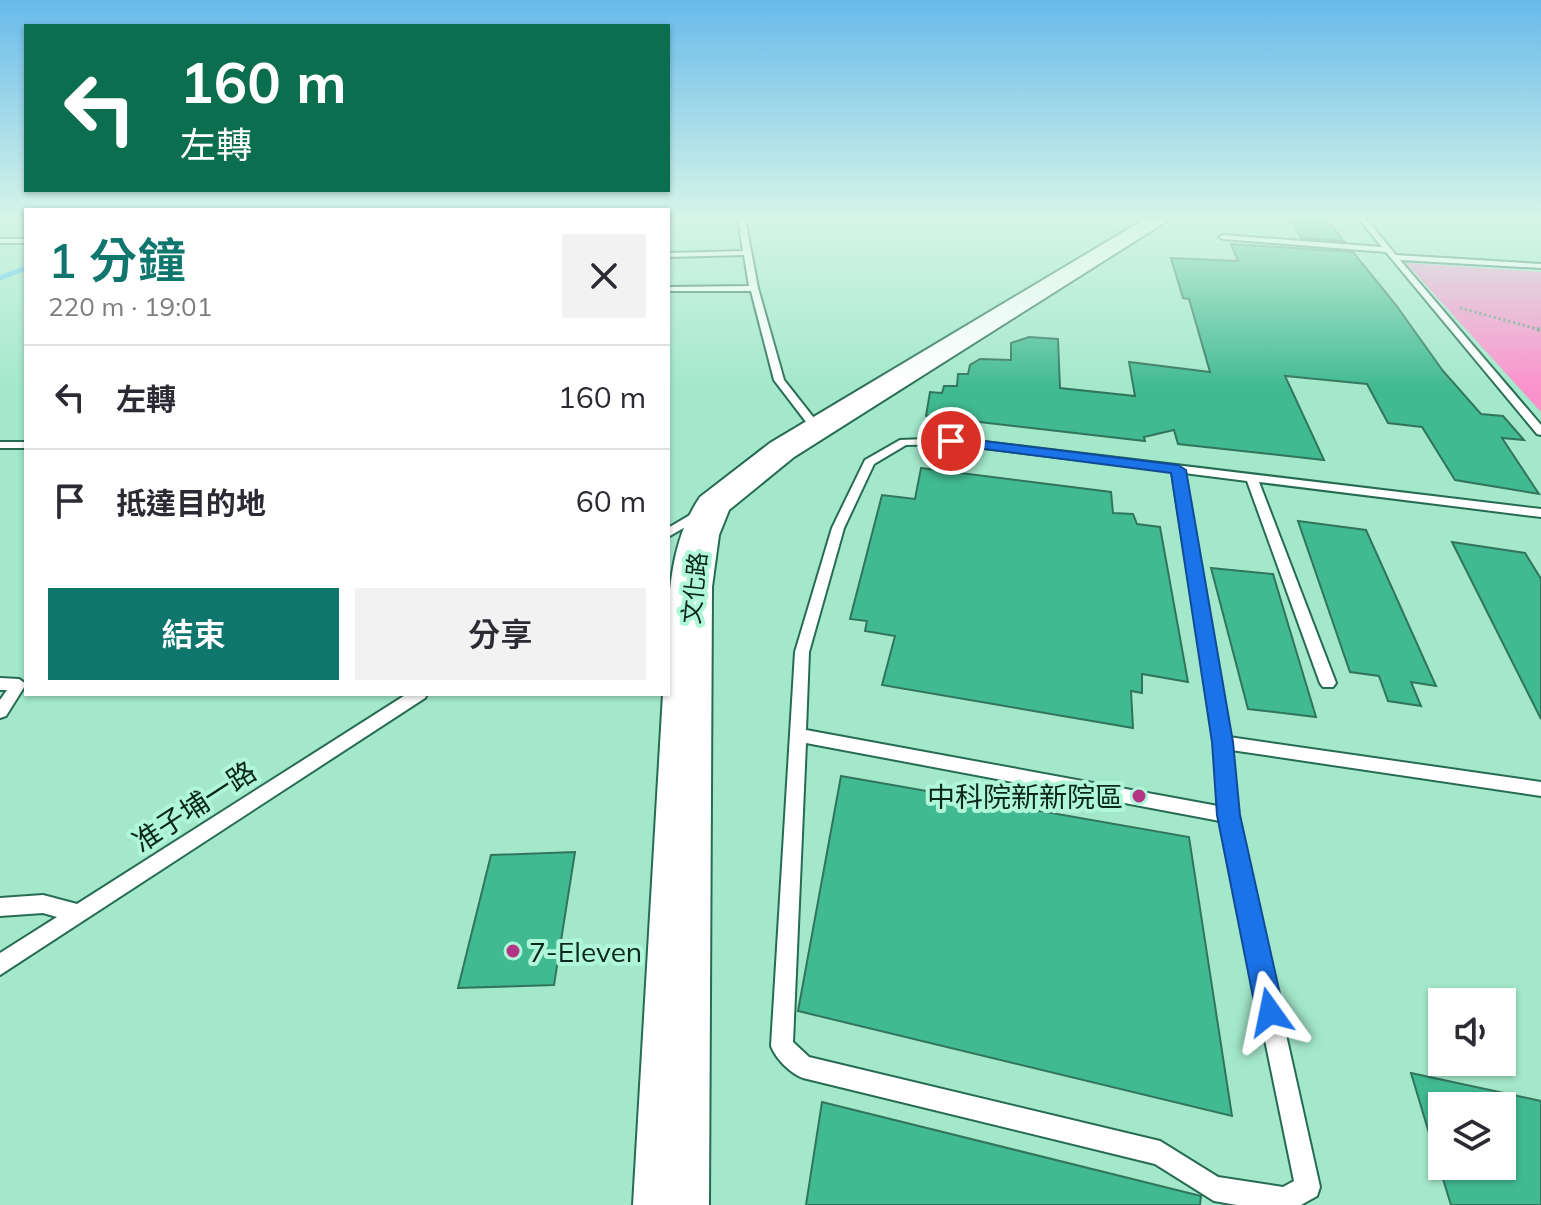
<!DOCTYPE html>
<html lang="zh-TW">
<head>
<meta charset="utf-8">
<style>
	:root { --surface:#fff; --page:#f2f2f3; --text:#2b2b33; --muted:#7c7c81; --line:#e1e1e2; --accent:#0f766e }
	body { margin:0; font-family:Mulish,"Noto Sans TC",sans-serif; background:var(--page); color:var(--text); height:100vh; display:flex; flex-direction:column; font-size:30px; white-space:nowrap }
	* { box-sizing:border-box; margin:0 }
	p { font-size:26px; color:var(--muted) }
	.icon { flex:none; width:44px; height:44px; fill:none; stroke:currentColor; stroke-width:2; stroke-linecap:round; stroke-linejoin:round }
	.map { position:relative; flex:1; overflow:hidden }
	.details { position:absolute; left:24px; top:208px; width:646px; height:488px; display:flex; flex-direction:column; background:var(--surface); border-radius:0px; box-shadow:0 2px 6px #0004 }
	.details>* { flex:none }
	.hud { position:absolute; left:24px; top:24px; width:646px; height:168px; border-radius:0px; box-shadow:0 2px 6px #0004; background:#0b6e4f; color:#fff; overflow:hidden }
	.tools { position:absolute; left:1428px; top:988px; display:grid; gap:16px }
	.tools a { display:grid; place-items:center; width:88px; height:88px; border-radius:0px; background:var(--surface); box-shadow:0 2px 6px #0004; font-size:40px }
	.pin { position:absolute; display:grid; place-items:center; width:68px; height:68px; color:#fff; margin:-34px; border:4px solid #fff; border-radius:50%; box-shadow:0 2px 8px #0007 }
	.me { position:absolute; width:88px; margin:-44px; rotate:348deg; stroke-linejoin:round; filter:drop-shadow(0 0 6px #0008) }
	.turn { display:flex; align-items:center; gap:28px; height:168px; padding:0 24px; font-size:36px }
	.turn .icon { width:104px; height:104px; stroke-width:2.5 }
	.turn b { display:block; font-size:56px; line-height:68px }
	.round { display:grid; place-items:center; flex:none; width:84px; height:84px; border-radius:0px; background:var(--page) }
	.overview { display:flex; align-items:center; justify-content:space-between; height:136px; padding:0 24px }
	h1 { font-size:48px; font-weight:600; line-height:60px; color:var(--accent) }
	.primary-button { display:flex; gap:16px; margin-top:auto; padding:16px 24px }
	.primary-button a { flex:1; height:92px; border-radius:0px; background:var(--accent); color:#fff; font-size:32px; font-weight:600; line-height:92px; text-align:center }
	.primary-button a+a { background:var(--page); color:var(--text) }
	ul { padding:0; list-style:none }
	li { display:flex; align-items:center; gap:24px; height:104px; padding:0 24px; border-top:2px solid var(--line) }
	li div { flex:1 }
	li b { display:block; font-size:30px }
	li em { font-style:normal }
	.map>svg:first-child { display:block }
	.green { fill:#fb92cc }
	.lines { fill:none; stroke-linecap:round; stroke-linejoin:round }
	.stream { stroke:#48c3f0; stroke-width:5 }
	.building { fill:#41ba91; stroke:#30755c; stroke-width:2 }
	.service-casing { stroke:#266c53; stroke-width:4 }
	.primary-casing { stroke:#266c53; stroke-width:4 }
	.path-far1 { stroke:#689d87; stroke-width:3; stroke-dasharray:2 3; stroke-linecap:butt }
	.path { stroke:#689d87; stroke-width:4; stroke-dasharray:3 4; stroke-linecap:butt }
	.service { fill:#fff; fill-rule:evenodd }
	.primary { fill:#fff; fill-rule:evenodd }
	.route { fill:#1a73e8; stroke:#114b97; stroke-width:2 }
	.poi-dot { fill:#b33584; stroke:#b0f6d8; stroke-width:3 }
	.labels { text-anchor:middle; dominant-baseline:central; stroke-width:8; stroke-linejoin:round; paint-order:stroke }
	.street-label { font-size:24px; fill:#0a271d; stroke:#b0f6d8 }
	.near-poi-label { font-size:28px; fill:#0a271d; stroke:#b0f6d8; text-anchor:end }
	.near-street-label { font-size:28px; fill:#0a271d; stroke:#b0f6d8 }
</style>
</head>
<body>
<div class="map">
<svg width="1541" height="1205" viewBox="0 0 1541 1205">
	<rect width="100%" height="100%" fill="#a3e8cb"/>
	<path class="green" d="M1406,263l135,9v140z"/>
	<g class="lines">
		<path class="stream" d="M0,278l26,-10"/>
	</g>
	<g class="building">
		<path d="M1290,219h36l18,22 -43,-3z"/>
		<path d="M1231,244l122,8 43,53 47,66 38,43 22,2 21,24 -22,-2 37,56 -84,-14 -33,-53 -34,-4 -21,-39 -82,-8 39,84 -146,-16 -4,-14 -30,7 1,4 -219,-25 4,-24 12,1 2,-7h13l1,-12h10l2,-9 10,-6 31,1v-17l18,-6 29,2 2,49 75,8 -6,-34 81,10 -21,-73 -6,-1 -12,-40 67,3z"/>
		<path d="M921,468l190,24 2,21 20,1 4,10 23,3 28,155 -46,-8v19l-11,-2 2,37 -251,-43 13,-49 -30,-5 2,-10 -17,-2 32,-124 33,4z"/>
		<path d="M1298,521l68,9 70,156 -25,-4 10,24 -33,-5 -9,-25 -29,-4z"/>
		<path d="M1452,542l73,11 16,26v140z"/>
		<path d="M1211,568l62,6 43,143 -68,-8z"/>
		<path d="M841,776l348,61 43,279 -434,-105z"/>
		<path d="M575,852l-21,133 -96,3 33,-133z"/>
		<path d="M1411,1073l130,28v104h-90l-12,-39h63v-60h-60v49l-6,1z"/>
		<path d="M822,1102l379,94 -1,9h-394z"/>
	</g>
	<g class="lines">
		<defs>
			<g id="service">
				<path d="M738,219h7l13,69 26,92 37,47v4h-8l-39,-51 -23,-89h-83v-4l81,-1 -5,-31 -76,2v-4l75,-2z"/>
				<path d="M1359,219h7l30,36 145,9v4l-141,-8 141,165v10l-4,-1 -151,-182 -163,-13 -4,-2 4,-2 159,12z"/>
				<rect x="0" y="239" width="26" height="4"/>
				<path d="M951,438l590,71v8l-282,-35 77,201 -3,4h-10l-3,-4 -73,-202 -63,-8 45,264 312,45v14l-310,-46 6,65 83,372 -3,9 -16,9h-64l-23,-4 -59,-37 -352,-86c-13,-5 -27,-19 -32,-32l24,-394 37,-124 33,-68 35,-20zM951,444l221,27 42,271 4,64 -412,-76 3,-78 35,-124 30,-64 32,-19zM806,743l414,78 74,360 -11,6 -65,-10 -58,-36 -351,-84 -16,-15z"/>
				<rect x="0" y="442" width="26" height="6"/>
				<path d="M702,508l6,4 -2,3 -38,22v-9z"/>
				<path d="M0,678l19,1 7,5 -20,32 -6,2v-18l7,-10h-7z"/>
				<path d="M407,694h20l-2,4 -425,277v-22l57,-36 -14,-4 -43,3v-18l43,-3 34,9z"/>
			</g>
			<path id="primary" d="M1145,219h25l-376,238 -65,53 -10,25 -7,52 -3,618h-76l30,-511h5c0,-64 -6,-141 32,-197l70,-54z"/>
		</defs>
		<use href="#service" class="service-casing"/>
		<use href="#primary" class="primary-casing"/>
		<path class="path-far1" d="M1460,308l81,22"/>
		<path class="path" d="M1537,329l4,1"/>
		<use href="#service" class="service"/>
		<use href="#primary" class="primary"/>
	</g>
	<linearGradient id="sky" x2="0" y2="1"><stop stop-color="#68baeb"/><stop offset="0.56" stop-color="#d6f5e8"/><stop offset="1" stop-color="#d6f5e8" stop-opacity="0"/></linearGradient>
	<rect width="1541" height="388" fill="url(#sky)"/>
	<path class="route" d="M951,437l227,28 8,5 47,272 7,73 44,197 -4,9 -10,5 -10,-5 -4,-9 -39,-197 -5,-73 -41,-269 -225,-29v-6z"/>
	<g class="poi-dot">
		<circle cx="1139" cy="796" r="8"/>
		<circle cx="513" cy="951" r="8"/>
	</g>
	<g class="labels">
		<g class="street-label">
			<text transform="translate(694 588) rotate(-84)">文化路</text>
		</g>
		<g class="near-poi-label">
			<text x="1123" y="796">中科院新新院區</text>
			<text x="529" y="951" text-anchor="start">7-Eleven</text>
		</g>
		<g class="near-street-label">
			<text transform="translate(194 806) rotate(-33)">准子埔一路</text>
		</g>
	</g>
</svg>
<div class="tools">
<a><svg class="icon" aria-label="sound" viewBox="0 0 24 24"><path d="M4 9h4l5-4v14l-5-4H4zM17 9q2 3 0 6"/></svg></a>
<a><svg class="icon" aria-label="layers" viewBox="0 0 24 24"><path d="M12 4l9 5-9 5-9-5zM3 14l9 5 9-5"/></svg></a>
</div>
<div class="pin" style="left:951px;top:441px;background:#d93025"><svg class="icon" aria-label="arrive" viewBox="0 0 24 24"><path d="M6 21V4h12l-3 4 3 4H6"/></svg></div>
<svg class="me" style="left:1270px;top:1012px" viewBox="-20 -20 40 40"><path d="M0-17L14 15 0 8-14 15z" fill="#1a73e8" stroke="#fff" stroke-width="4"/></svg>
<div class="hud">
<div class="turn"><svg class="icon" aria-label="left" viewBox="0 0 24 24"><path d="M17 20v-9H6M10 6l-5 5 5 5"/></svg><div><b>160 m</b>左轉</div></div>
</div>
<section class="details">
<div class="overview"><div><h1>1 分鐘</h1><p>220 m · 19:01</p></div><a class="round"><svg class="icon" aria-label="close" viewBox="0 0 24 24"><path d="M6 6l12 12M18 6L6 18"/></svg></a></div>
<ul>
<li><svg class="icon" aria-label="left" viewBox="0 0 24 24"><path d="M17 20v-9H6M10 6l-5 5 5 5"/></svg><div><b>左轉</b></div><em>160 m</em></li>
<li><svg class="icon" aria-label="arrive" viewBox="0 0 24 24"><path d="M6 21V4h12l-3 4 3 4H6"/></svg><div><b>抵達目的地</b></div><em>60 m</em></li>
</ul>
<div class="primary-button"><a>結束</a><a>分享</a></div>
</section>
</div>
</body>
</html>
